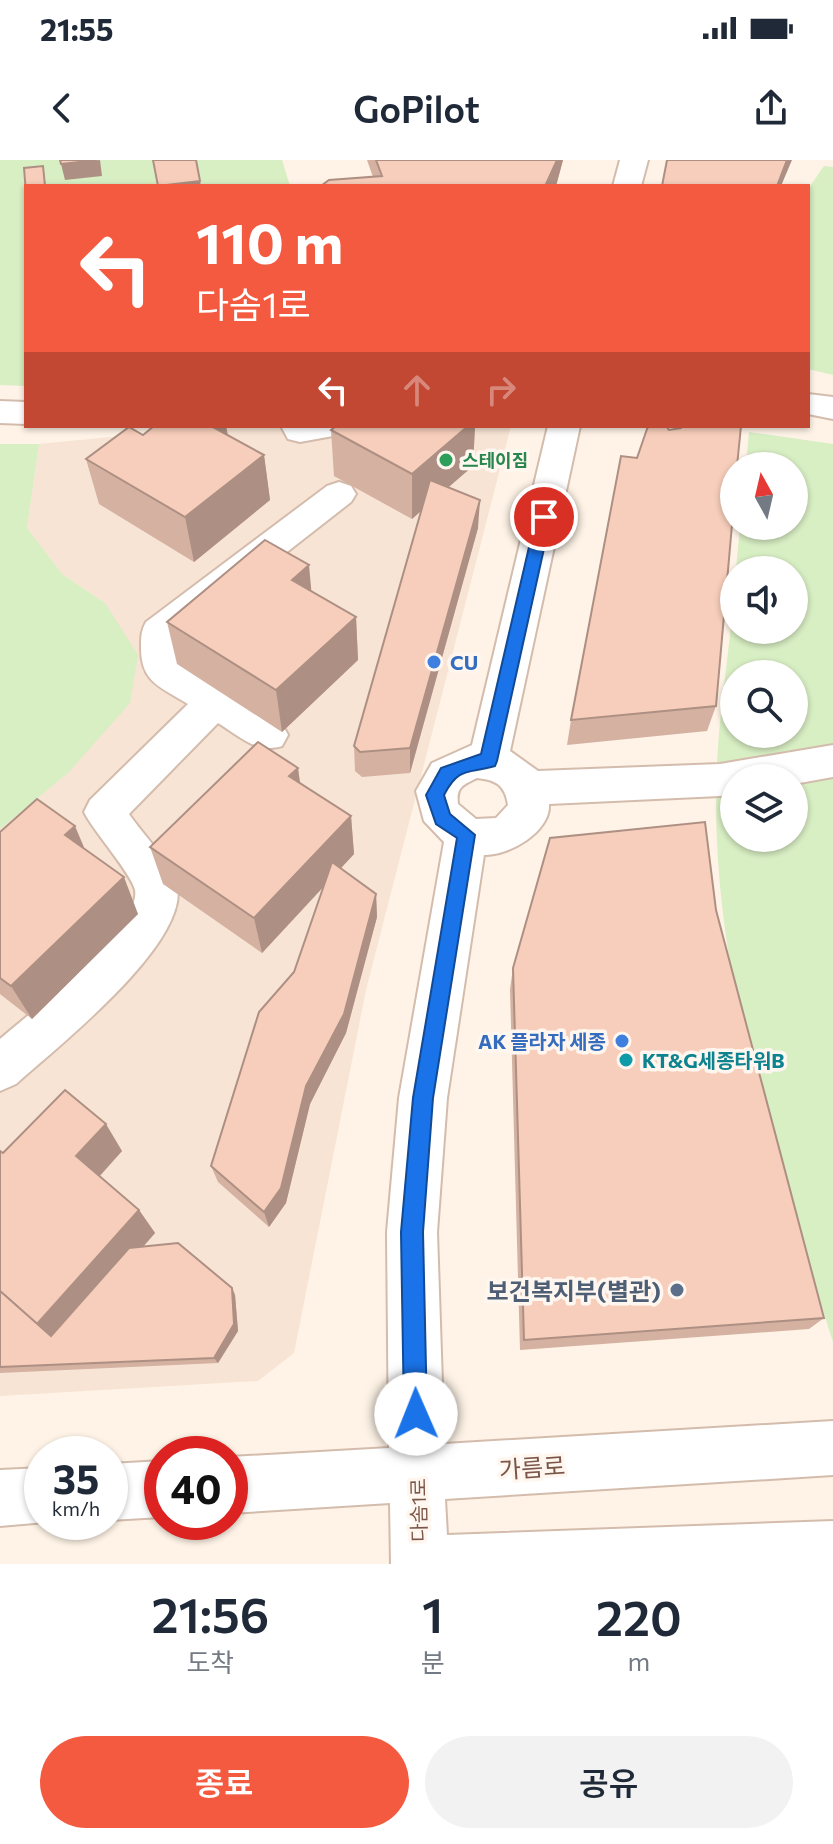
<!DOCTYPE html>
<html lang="ko">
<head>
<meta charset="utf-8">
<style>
	:root { --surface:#fff; --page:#f2f2f3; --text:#1f2937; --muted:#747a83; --accent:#f35a40 }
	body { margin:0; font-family:Commissioner,"Noto Sans KR",sans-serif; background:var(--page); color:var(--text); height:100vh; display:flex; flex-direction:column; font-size:30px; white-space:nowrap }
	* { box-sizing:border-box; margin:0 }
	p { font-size:26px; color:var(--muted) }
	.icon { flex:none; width:44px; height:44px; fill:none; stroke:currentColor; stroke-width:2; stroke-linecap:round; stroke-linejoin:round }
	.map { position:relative; height:1404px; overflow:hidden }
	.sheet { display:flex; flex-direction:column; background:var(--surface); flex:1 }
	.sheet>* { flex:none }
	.hud { position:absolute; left:24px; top:24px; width:786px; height:244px; border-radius:0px; box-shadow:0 2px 6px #0004; background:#f35a40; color:#fff; overflow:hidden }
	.needle { width:52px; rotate:352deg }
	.buttons { position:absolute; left:720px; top:292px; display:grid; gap:16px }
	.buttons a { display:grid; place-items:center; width:88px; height:88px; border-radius:50%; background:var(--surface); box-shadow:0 2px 6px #0004; font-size:40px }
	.speed { position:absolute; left:24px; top:1276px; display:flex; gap:16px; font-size:40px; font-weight:700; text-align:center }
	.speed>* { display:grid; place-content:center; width:104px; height:104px; border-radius:50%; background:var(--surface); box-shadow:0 2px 6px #0004; line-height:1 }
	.speed small { font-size:20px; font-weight:400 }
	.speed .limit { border:12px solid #d22; background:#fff; color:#111 }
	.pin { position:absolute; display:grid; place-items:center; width:68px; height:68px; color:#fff; margin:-34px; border:4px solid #fff; border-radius:50%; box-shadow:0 2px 8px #0007 }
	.me { position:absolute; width:88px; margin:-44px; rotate:359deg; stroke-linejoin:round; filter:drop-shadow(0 0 6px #0008) }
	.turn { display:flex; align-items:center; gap:28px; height:168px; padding:0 40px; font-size:36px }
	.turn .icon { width:104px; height:104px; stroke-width:2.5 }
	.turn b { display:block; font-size:56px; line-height:68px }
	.lanes { display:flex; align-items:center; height:76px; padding:0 40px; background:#0003; justify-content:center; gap:40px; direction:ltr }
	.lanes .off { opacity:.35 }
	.eta { display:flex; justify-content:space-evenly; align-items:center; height:136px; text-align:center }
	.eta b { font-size:48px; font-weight:600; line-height:56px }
	.primary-button { display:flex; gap:16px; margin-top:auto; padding:16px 40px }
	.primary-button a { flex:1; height:92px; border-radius:48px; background:var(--accent); color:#fff; font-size:32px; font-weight:600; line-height:92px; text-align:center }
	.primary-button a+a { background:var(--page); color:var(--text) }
	.status { display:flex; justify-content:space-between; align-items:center; height:56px; padding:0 40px; background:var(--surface); direction:ltr }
	.status svg { height:22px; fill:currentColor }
	header { display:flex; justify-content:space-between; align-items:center; height:104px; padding:0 40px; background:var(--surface); font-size:36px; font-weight:600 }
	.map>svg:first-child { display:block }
	.residential { fill:#f7e4d4 }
	.green { fill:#d8eec3; fill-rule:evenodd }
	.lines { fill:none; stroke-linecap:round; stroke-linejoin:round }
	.minor-casing { stroke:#d4bcad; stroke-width:4 }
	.minor { fill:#fff; fill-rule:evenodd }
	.wall { fill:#d4b1a1 }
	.shaded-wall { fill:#ad9083 }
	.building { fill:#f7cebb; stroke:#ad9083; stroke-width:2 }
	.route { fill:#1a73e8; stroke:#114b97; stroke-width:2 }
	.leisure-dot { fill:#2e9e5b; stroke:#fff7ef; stroke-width:3 }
	.shop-dot { fill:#3f7fe0; stroke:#fff7ef; stroke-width:3 }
	.culture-dot { fill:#0f9aa8; stroke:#fff7ef; stroke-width:3 }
	.service-dot { fill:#5c6f8a; stroke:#fff7ef; stroke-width:3 }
	.labels { text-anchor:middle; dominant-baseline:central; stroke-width:7; stroke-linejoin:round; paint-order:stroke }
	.far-leisure-label { font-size:18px; font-weight:bold; fill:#27864d; stroke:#fff7ef; text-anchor:start }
	.shop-label { font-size:20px; font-weight:bold; fill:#366cbe; stroke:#fff7ef; text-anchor:start }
	.culture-label { font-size:20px; font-weight:bold; fill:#0d838f; stroke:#fff7ef; text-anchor:start }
	.street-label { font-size:20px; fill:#7b5648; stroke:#fff7ef }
	.near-service-label { font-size:24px; font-weight:bold; fill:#4e5e75; stroke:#fff7ef; text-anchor:end }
	.near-street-label { font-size:24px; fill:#7b5648; stroke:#fff7ef }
</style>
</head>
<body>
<div class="status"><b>21:55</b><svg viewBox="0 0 49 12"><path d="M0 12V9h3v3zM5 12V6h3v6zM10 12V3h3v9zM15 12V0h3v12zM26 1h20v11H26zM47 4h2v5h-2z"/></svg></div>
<header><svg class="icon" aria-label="back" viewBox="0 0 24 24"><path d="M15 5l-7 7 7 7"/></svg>GoPilot<svg class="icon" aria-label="share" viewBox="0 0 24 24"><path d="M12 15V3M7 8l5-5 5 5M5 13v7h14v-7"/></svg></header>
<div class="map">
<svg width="833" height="1404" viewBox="0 0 833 1404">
	<rect width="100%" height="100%" fill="#fef3e6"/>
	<path class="residential" d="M222,266h289l-145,564 -72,363 -36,28 -258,15v-567l68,-56 37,-170 -43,-29 -35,-46 12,-84z"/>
	<g class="green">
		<path d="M0,0h282l8,26h-264v200l-26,-1z"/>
		<path d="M824,6l9,1v208l-25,-6v-180z"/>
		<path d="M749,272l84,12v898c-56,-176 -118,-358 -117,-545 0,-66 12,-134 18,-200v33h60v-60h-58l4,-44h54v-60h-48zM734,514h60v60h-60zM734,618h60v60h-60z"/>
		<path d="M0,284h39l-12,84 35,46 43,29 33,52 -8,48 -62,70 -68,56z"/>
	</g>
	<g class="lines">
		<defs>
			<g id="minor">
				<path d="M620,0h28l-7,26h-28z"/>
				<path d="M808,234l25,3v22l-25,-5z"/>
				<path d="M0,241l26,1v22l-26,-1z"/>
				<path d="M281,266h67l-4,8 -44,8 -12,-3z"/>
				<path d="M548,266h32l-70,325 28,20 182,-7 113,-19v32l-39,7v-6h-60v16l-14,2 -171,8c2,28 -41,52 -65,51l-37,243 -10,134 7,212 389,-23v54l-388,24 2,36 386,-14v43h-442l-1,-61 -160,10v-56l159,-9 -2,-216 12,-134 45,-256 -20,-21 -8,-30 16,-28 40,-18zM477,618c19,2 28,7 31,27l-12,13 -20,1 -18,-15c-2,-17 5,-19 19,-26z"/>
				<path d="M339,322l12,4 5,8 -5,8 -173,135 1,23 103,64 6,11 -6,11c-25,8 -43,-10 -64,-23l-89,91c12,18 43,50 48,71 13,58 -120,162 -161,199l-16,7v-52c28,-24 142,-113 135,-149 -4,-17 -41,-58 -51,-78l6,-12 98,-96c-27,-17 -47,-21 -47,-56 0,-11 0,-17 5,-26l181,-136z"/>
				<path d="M162,1301v56l-52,3v-56z"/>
				<path d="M42,1308v54h4l-46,4v-56z"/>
			</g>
		</defs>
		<use href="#minor" class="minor-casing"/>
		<use href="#minor" class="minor"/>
	</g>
	<g class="wall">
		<path d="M367,0h196l-7,26h-235l52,-9z"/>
		<path d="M226,266l2,9 36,20 6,45 -76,62 -95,-58 -13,-45 57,-24z"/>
		<path d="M336,266h139l-2,40 -25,21 30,41 -68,245 -48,4 -7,-6 -1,-25 67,-236 -9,9 -78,-43 -3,-46z"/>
		<path d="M312,431l44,26 2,43 -76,72 -105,-68 -10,-42z"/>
		<path d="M716,546l-9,25 -140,14 4,-25z"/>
		<path d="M298,608l2,15 51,33 3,38 -13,14 35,26 1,23 -31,116 -36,71 -24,99 -17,24 -51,-45 -7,-16 83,-194 30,-86 -62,67 -99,-69 -13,-37z"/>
		<path d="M0,672l85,18 53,64 -106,105 -32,-25z"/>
		<path d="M716,750l108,408 -15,11 -289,21 -10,-361 3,-21z"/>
		<path d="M0,991l3,2 119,-2 -22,25 39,34 16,23 -12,14 89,41 3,7 3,36 -20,32 -218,10z"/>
	</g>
	<g class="shaded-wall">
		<path d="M100,0l2,16 -37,4 -4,-16z"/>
		<path d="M557,0h6l-7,26h-10z"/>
		<path d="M787,0h5l-11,26h-4z"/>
		<path d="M200,21l1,5h-42z"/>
		<path d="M210,266h16l6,34z"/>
		<path d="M468,266h7l-2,40 -61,53v-45z"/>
		<path d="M264,295l6,45 -76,62 -9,-45z"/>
		<path d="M480,340l-2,28 -68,245v-25z"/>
		<path d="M309,405l4,44 -21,-29z"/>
		<path d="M356,457l2,43 -76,72 -6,-42z"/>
		<path d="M298,608l5,39 -14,-31z"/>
		<path d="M351,656l3,38 -92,99 -8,-35z"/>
		<path d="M75,666l16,38 -26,-29z"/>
		<path d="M124,717l14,37 -106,105 -21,-33z"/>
		<path d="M376,734l1,23 -31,116 -36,71 -24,99 -17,24 -5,-15 42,-126z"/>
		<path d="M106,964l16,27 -28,31 -18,-26z"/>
		<path d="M139,1050l16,23 -96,109 -22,-18z"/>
		<path d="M232,1128l3,7 3,36 -20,32 -4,-5z"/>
	</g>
	<g class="building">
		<path d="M60,0h37l-36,4z"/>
		<path d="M153,0h43l4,21 -42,5z"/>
		<path d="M376,0h181l-11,24 2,2h-227l8,-6 53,-4z"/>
		<path d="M667,0h120l-10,26h-115z"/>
		<path d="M43,6l2,20h-19v7l-2,-25z"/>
		<path d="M154,266h57l53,29 -79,62 -99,-58 43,-32 14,8z"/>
		<path d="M336,266h132l-56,48 -81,-44z"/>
		<path d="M649,266h17l3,4 12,-2 1,-2h59l-4,40h-3v36l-18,204 -145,14 50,-264 16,2 10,-29z"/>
		<path d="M430,320l50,20 -70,248 -50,4 -6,-6z"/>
		<path d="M265,380l44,25 -17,15 64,37 -80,73 -109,-68z"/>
		<path d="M258,582l40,26 -9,8 62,40 -97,102 -104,-71z"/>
		<path d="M37,639l38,27 -10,9 59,42 -113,109 -11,-8v-146z"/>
		<path d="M705,662l11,88 108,408 -300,22 -11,-372 37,-130z"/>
		<path d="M332,702l44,32 -32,120 -38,72 -25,102 -17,24 -53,-46 48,-154 35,-40z"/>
		<path d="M65,930l41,34 -30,32 63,54 -102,114 -37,-33v-140l3,2z"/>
		<path d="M178,1083l54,45 2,36 -20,34 -214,9v-76l51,45 78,-88z"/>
	</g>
	<path class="route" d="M544,352l7,5 -54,244 -2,5c-27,8 -36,0 -51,29l6,19 25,21 -42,263 -10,134 4,182 -3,8 -8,4 -9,-4 -3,-8 -3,-182 12,-134 44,-260 -21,-14 -10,-29 15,-27 40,-14 55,-237z"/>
	<circle class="leisure-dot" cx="446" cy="300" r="8"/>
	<g class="shop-dot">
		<circle cx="434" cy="502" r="8"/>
		<circle cx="622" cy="881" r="8"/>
	</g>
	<circle class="culture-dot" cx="626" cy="900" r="8"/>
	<circle class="service-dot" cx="677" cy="1130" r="8"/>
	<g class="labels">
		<g class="far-leisure-label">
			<text x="462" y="300">스테이짐</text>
		</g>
		<g class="shop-label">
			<text x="450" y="502">CU</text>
			<text x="606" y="881" text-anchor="end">AK 플라자 세종</text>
		</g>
		<g class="culture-label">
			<text x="642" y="900">KT&amp;G세종타워B</text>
		</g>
		<g class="street-label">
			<text transform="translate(418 1350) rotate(-91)">다솜1로</text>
		</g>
		<g class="near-service-label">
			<text x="661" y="1130">보건복지부(별관)</text>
		</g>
		<g class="near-street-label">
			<text transform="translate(532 1307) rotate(-4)">가름로</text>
		</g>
	</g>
</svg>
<div class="buttons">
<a><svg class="needle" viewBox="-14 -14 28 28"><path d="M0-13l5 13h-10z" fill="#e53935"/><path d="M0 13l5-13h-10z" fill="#747a83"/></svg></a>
<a><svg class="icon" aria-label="sound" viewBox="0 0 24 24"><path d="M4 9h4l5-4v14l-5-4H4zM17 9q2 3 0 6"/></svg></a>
<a><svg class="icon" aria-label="search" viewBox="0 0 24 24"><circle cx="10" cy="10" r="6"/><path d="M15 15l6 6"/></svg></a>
<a><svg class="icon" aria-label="layers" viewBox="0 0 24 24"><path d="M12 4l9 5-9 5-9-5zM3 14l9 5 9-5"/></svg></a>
</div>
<div class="speed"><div>35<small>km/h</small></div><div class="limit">40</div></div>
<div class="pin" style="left:544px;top:357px;background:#d93025"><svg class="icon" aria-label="arrive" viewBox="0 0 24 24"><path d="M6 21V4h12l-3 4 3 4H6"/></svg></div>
<svg class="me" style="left:416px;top:1254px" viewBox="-20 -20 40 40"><circle r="19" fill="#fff"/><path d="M0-13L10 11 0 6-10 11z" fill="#1a73e8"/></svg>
<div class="hud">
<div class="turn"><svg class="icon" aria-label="left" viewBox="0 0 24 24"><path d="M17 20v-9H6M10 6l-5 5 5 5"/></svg><div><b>110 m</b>다솜1로</div></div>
<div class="lanes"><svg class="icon" aria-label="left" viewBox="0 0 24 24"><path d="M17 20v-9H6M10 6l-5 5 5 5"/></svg><svg class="icon off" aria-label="ahead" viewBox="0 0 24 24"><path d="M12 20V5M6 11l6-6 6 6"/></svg><svg class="icon off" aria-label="right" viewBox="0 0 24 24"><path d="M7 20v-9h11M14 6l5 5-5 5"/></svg></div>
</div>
</div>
<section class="sheet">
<div class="eta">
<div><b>21:56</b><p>도착</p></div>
<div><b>1</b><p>분</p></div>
<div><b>220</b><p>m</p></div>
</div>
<div class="primary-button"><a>종료</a><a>공유</a></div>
</section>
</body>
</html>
